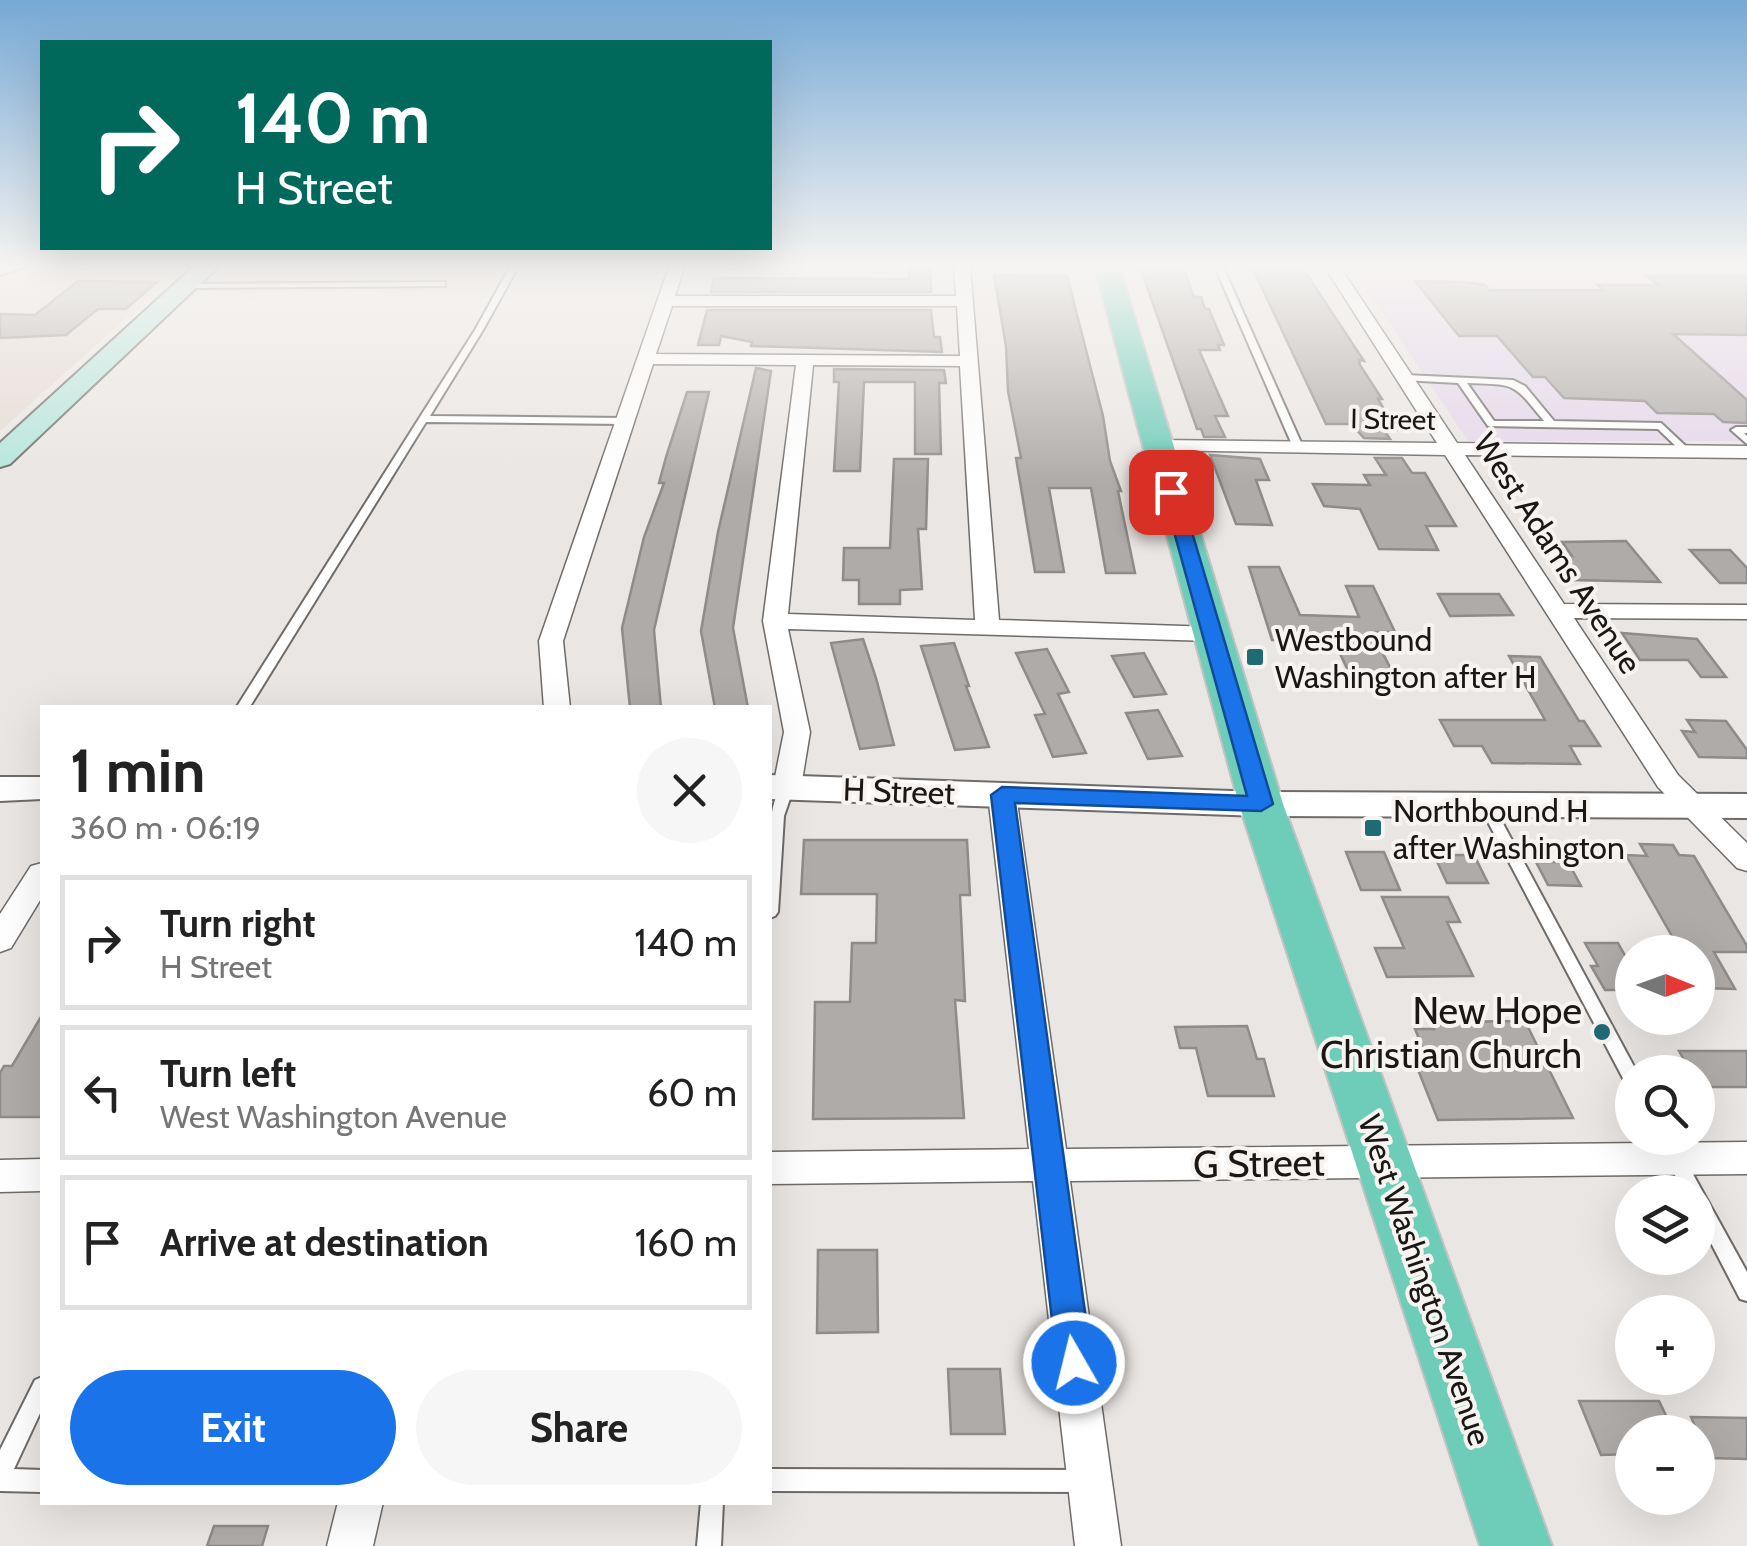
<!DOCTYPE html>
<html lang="en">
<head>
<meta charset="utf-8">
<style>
	:root { --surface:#fff; --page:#f6f6f6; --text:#222; --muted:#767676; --line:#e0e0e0; --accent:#1a73e8 }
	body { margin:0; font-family:Cabin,sans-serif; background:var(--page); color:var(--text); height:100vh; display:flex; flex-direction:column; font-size:38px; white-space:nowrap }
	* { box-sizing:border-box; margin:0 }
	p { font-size:32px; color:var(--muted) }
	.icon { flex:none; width:55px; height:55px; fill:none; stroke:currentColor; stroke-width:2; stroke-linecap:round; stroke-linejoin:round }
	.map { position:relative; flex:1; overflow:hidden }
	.sheet { position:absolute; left:40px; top:705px; width:732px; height:800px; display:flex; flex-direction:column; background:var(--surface); border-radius:0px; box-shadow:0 10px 40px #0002 }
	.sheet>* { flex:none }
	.guide { position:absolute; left:40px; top:40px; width:732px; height:210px; border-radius:0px; box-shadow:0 10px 40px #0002; background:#00695c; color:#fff; overflow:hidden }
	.needle { width:65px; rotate:91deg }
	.tools { position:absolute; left:1615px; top:935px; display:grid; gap:20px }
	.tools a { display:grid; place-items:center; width:100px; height:100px; border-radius:50%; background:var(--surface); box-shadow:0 10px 40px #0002; font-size:50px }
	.pin { position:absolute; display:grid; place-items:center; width:85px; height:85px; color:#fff; margin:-42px; border-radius:20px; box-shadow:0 5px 15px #0006 }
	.me { position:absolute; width:110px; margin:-55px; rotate:352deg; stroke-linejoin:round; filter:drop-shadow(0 0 8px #0008) }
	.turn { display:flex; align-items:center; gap:35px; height:210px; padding:0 30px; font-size:45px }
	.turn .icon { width:130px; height:130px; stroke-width:2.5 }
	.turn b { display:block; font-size:70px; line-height:85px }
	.round { display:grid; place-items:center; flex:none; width:105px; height:105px; border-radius:52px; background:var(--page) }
	.overview { display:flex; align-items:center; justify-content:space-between; height:170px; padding:0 30px }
	h1 { font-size:60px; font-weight:800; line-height:75px }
	.cta { display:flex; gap:20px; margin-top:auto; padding:20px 30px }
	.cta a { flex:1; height:115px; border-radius:60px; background:var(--accent); color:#fff; font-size:40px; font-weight:800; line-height:115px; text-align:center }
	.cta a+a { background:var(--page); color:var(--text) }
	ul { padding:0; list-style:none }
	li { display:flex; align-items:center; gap:30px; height:135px; margin:0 20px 15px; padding:0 10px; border:5px solid var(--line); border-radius:0px }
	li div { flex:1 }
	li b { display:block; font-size:38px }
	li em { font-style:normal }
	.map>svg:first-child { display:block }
	.built { fill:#e5dad3 }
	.education { fill:#e5d7eb }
	.building { fill:#afaba8; stroke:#8e8b88; stroke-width:2.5 }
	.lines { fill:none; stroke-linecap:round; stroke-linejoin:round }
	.service-casing { stroke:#6f6b69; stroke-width:4 }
	.minor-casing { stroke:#6f6b69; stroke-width:3 }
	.tertiary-casing { stroke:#6f6b69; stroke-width:4 }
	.secondary-casing { stroke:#6f6b69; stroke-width:4 }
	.primary-casing { stroke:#c3c3c3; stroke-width:4 }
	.service { fill:#fff; fill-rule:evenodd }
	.minor { fill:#fff; fill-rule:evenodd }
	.tertiary { fill:#fff; fill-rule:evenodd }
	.secondary { fill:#b6e6dc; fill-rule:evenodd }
	.primary { fill:#6ecdb9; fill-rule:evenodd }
	.route { fill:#1a73e8; stroke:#114b97; stroke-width:2.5 }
	.poi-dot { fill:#1f6a73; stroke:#f7f3f0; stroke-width:4 }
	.labels { text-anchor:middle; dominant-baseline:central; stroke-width:8; stroke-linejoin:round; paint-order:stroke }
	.far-street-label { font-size:28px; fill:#1a1817; stroke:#f7f3f0 }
	.street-label { font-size:32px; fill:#1a1817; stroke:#f7f3f0 }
	.poi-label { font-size:32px; fill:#1a1817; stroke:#f7f3f0; text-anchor:start }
	.near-poi-label { font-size:38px; fill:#1a1817; stroke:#f7f3f0; text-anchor:end }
	.near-street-label { font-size:38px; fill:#1a1817; stroke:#f7f3f0 }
</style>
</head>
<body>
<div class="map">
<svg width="1747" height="1546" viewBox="0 0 1747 1546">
	<rect width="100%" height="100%" fill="#eae6e3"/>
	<g class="built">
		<path d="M0,267h183l-183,164z"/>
		<path d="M234,267h269l-16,25 -276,-2z"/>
	</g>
	<path class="education" d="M1352,267h395v174h-279z"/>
	<g class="building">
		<path d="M909,267h21l1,25h-220l3,-14 195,1z"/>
		<path d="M1140,267h43l11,30h7l4,12h4l15,36h-6l2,5h-21l29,66h-13l10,21h-21l-3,-8h-4z"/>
		<path d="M1252,267h50l62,94 -5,-1 1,5 22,34h-4l18,31h-12l6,9 -26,-1 -13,-14h-25z"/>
		<path d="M994,275l73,1 36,140 7,45 11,30h-3l17,82h-29l-15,-85h-42l15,84h-29l-19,-114h5l-13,-67 -2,-45z"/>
		<path d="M1647,276h100v59l-74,-1 74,66v23l-24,-1 -9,-8 -57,-1 -12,-12 -81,-3 -19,-21h-12l-36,-41h-38l-44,-55 49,1 21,3 4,5h115l-6,-5h60z"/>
		<path d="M78,281l79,1 -31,27h-28l-32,26 -66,3v-24l35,1z"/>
		<path d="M707,310h224l3,27h6l2,15 -191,-6 1,-4 -31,-6 -2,9h-21z"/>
		<path d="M756,368l15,3 -38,257 15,80h-33l-14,-77 17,-99z"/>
		<path d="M834,369l110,1 2,13h-7l2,71h-26v-72h-51l-4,89h-26l5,-89h-5z"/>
		<path d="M687,392h22l-55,238 7,78h-31l-8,-80 22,-91 20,-54h-5l7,-26z"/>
		<path d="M1210,455l50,4 9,21h-13l16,45 -36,-1z"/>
		<path d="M1375,458h27l10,15h13l31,53h-30l12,24 -59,-1 -19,-40 -36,-3 -11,-22 57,1 -6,-10h22z"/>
		<path d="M894,459h34l-2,70h-8l4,60 -22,1v14h-41v-24h-16l1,-32h46z"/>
		<path d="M1626,541l34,41 -89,-2 -16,-25 17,1 -10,-14z"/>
		<path d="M1690,550h40l17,18v15h-27z"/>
		<path d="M1249,567h30l21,48 59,2 -13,-31h27l22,46h-23l23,45h-44l-17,-36 -62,-1z"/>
		<path d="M1438,594h61l14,21 -63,1z"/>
		<path d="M1622,633l75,6 29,38h-25l-13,-17h-48z"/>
		<path d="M863,639l13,39 18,67 -34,4 -29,-106z"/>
		<path d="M954,643l15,43h-3l23,61 -34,3 -34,-104z"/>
		<path d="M1047,649l22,43 -11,2 28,59 -33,4 -18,-42 10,-1 -29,-61z"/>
		<path d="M1144,653l22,41 -32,3 -22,-41z"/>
		<path d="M1509,656l31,1 39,64h5l16,25h-30l10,18 -88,-1 -10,-17h-28l-14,-26h105z"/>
		<path d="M1158,710l24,46 -34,3 -22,-46z"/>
		<path d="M1687,720l39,1 21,29v8l-48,-1 -17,-26 13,1z"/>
		<path d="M804,840h163l3,55h-10l5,106 -10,-1 9,118 -151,1 2,-117h35l2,-59h24l1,-49h-76z"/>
		<path d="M1640,844l33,1 6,10 15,1 53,90v6h-33l21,37 -37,-1v-36h-17l-55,-97 21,1z"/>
		<path d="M1346,852h38l16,38h-39z"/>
		<path d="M1434,855h40l14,28h-41z"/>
		<path d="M1536,862h32l13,24 -33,-1z"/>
		<path d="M1382,897h66l12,25h-13l26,54 -86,1 -12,-29h29z"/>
		<path d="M1585,943h33l14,25v22h-27l-14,-24h7z"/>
		<path d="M42,1015v102h-42v-44l4,-7h8z"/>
		<path d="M1525,1021l48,97 -135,2 -29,-73 13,-1 -7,-17h19l-3,-7z"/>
		<path d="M1247,1026l10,33h7l10,37h-66l-12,-48h-16l-5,-21z"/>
		<path d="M1679,1051h68v36h-47l-2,-15h-7z"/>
		<path d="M818,1250h59l1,82 -61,1z"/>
		<path d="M948,1369h52l5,65h-54z"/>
		<path d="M1579,1401h80l15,31h-42v22l-31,1z"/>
		<path d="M1691,1417l56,1v41l-38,-1z"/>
		<path d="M214,1526h54l-6,20h-55z"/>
	</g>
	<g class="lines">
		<defs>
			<g id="service">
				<path d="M11,267h13l-24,8v-4z"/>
				<path d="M510,267h8l-35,63 -53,86 195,2 5,3 -5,3 -199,-2 -177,286h-13l239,-378z"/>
				<path d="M1215,267h8l80,180 -2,2 -8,-2z"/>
				<path d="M442,282h3v4l-258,2 -4,-2 4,-2z"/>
				<path d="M1405,375l108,5 12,6 29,35 107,2 31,29 -8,2 -26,-25 -170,-3 -30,-43 -56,-3 -1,-2zM1467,383c50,2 45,-1 77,38h-50z"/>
				<path d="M1736,427h11v6h-3l3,3v8l-16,-14z"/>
				<path d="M787,782l7,5 -10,29 -6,96 -3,4 -5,2c0,-30 -9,-120 17,-136z"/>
				<path d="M1486,800l7,5 144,267h-5v14l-6,-2 -147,-279z"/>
				<path d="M1655,1138h18l74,134v29l-7,-2 -42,-81v-26h-14z"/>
				<path d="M42,1377v32l-28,60 28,1v22l-42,-1v-41l35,-70z"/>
				<path d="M770,1469l314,1 8,3 3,8 -3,8 -8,3 -314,-1z"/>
				<path d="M701,1502h22l-2,44h-24z"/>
			</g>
			<g id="minor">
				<path d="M669,267h15l-9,29h281l-2,-29h16l29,353 214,7 12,7 -12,7 -425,-12 22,103 -9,55 -4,6h-20l-4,-6 11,-55 -21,-111 33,-256 -143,-1 -90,277 7,67h-26l-5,-67zM672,306h285l3,50 -304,-2zM813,365l147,1 15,254 -187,-6z"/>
				<path d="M1325,267h15l117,176 290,3v12l-282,-3 99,149 183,1v14l-173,-1 104,157 69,68v28l-10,-3 -79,-81 -213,-332 -294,-5v-8l7,-2 279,3z"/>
				<path d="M1002,786l10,3 4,6 50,354 681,-7v32l-677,7 51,365h-46l-42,-365 -263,3v-32l259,-3 -41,-354 4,-6z"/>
				<path d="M42,863v34l-31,51 -11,4v-38l31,-48z"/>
				<path d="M42,1159v32l-42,1v-32z"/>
				<path d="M338,1502h45l-10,44h-46z"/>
			</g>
			<g id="tertiary">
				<path d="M770,775l491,17 486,2v24l-486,-2 -491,-17z"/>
				<path d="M0,777h42v22l-42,2z"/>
			</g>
			<path id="secondary" d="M193,267h25l-208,197 -10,3v-24z"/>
			<path id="primary" d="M1095,267h24l164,537 269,742h-72l-241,-742z"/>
		</defs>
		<use href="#service" class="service-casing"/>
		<use href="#minor" class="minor-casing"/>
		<use href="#tertiary" class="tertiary-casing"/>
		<use href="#secondary" class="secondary-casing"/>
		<use href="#primary" class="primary-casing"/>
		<use href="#service" class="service"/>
		<use href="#minor" class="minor"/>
		<use href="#tertiary" class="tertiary"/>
		<use href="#secondary" class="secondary"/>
		<use href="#primary" class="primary"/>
	</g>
	<linearGradient id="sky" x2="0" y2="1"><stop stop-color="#76a9d5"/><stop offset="0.55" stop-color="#f6f4f2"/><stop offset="1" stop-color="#f6f4f2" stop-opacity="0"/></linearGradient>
	<rect width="1747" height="484" fill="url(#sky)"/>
	<path class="route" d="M1171,487l9,5 93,312 -12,7 -246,-8 77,560 -5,12 -13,5 -12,-5 -5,-12 -66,-568 11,-8 245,9 -84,-304z"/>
	<g class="poi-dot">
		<rect x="1245" y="647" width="20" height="20" rx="5"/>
		<rect x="1363" y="818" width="20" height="20" rx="5"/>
		<circle cx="1602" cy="1032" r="10"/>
	</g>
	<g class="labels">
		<g class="far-street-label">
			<text transform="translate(1393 419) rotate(1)">I Street</text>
		</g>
		<g class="street-label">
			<text transform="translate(1558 553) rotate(57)">West Adams Avenue</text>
			<text transform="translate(899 791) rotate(2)">H Street</text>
			<text transform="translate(1425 1280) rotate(71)">West Washington Avenue</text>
		</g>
		<g class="poi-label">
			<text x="1275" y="639">Westbound<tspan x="1275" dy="37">Washington after H</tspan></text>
			<text x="1393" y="810">Northbound H<tspan x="1393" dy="37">after Washington</tspan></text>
		</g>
		<g class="near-poi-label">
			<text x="1582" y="1010">New Hope<tspan x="1582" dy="44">Christian Church</tspan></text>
		</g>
		<g class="near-street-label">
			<text transform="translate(1259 1163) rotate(-1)">G Street</text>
		</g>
	</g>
</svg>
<div class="tools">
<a><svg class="needle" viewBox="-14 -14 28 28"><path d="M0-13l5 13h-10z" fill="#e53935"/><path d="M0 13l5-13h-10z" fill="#767676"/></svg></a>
<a><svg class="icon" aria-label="search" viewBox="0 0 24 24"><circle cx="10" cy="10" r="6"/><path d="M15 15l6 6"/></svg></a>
<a><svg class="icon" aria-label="layers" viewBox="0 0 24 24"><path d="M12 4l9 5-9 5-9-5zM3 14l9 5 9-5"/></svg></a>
<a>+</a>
<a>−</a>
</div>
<div class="pin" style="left:1171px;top:492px;background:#d93025"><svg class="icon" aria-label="arrive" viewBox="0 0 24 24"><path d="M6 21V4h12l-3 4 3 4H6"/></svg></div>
<svg class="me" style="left:1074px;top:1363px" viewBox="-20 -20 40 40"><circle r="17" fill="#1a73e8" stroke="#fff" stroke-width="3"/><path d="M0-11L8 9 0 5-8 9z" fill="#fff"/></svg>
<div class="guide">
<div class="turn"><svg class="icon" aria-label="right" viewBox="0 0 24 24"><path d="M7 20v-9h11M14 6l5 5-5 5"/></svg><div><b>140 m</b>H Street</div></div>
</div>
<section class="sheet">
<div class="overview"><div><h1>1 min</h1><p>360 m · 06:19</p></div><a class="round"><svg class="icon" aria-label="close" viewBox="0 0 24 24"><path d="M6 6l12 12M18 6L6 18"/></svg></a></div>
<ul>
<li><svg class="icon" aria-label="right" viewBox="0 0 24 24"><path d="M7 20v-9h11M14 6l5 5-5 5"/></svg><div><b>Turn right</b><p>H Street</p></div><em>140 m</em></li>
<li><svg class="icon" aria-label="left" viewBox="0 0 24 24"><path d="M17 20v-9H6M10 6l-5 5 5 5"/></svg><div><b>Turn left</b><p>West Washington Avenue</p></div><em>60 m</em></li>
<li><svg class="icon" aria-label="arrive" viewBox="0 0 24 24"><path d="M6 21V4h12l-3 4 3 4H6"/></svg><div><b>Arrive at destination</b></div><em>160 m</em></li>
</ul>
<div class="cta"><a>Exit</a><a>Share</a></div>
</section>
</div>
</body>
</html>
